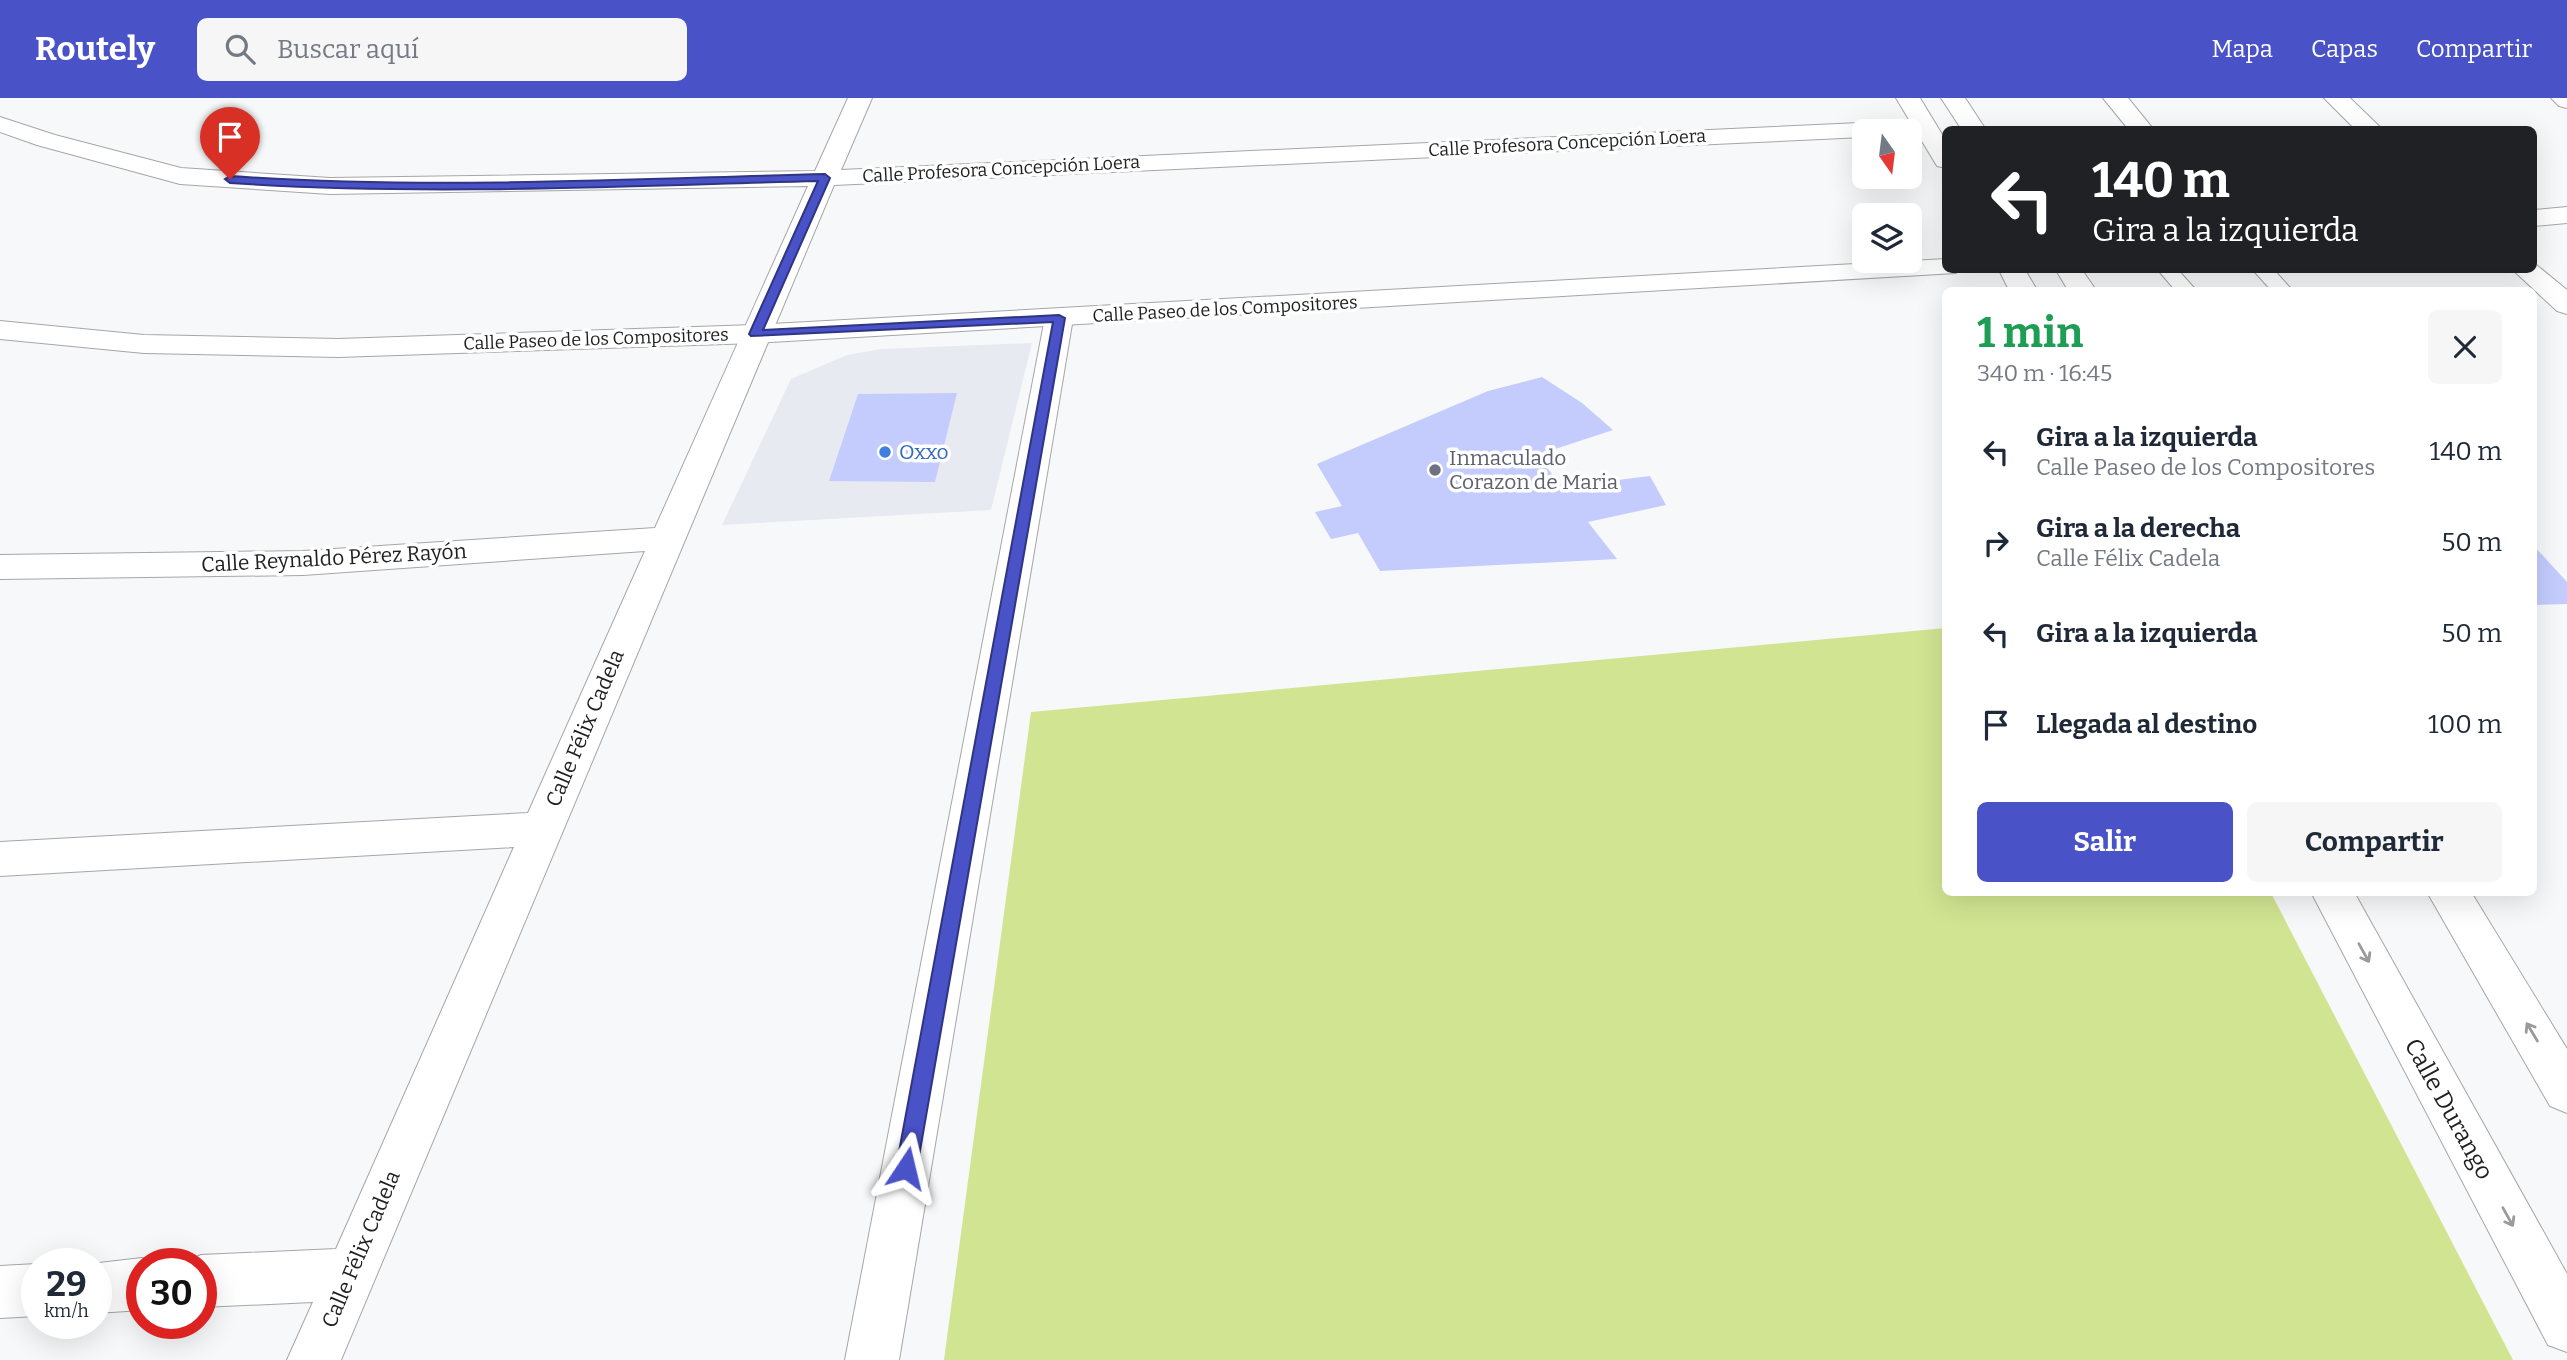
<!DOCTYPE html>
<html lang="es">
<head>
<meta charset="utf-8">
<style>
	:root { --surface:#fff; --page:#f6f6f7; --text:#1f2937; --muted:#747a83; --accent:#4a52c8 }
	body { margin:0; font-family:Bitter,serif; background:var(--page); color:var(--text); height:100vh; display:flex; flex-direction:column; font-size:26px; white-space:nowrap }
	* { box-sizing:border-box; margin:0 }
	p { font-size:23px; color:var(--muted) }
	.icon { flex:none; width:38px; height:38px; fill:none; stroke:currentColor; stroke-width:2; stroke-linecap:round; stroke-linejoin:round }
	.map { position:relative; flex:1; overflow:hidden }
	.panel { position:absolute; left:1942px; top:189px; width:595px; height:609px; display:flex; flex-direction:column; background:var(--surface); border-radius:10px; box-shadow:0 7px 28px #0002 }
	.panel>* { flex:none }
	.banner { position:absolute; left:1942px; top:28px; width:595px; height:147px; border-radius:10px; box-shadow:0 7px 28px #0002; background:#202124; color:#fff; overflow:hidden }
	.needle { width:46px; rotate:166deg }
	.buttons { position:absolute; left:1852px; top:21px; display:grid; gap:14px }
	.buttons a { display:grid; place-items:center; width:70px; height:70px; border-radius:10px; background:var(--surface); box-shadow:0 7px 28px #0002; font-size:35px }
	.speed { position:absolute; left:21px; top:1150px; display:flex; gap:14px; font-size:35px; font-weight:700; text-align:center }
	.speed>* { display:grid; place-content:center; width:91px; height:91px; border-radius:50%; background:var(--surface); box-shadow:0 7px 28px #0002; line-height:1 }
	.speed small { font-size:18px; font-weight:400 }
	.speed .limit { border:10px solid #d22; background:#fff; color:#111 }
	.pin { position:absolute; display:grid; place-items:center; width:60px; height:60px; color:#fff; margin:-72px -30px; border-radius:50% 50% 50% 0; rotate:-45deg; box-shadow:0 0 7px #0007 }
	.pin .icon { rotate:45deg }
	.me { position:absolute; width:77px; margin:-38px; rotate:10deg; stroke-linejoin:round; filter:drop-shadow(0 0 5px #0008) }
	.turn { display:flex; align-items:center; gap:24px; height:147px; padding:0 35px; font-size:32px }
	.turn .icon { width:91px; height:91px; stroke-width:2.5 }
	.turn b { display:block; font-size:49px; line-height:60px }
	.round { display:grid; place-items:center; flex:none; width:74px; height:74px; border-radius:10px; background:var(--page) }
	.overview { display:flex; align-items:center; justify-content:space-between; height:119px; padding:0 35px }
	h1 { font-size:42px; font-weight:700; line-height:52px; color:#1e9e55 }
	.action { display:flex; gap:14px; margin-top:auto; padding:14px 35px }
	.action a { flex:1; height:80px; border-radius:10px; background:var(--accent); color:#fff; font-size:28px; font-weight:700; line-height:80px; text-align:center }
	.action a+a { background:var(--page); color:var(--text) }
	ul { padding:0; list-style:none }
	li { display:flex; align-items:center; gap:21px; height:91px; padding:0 35px }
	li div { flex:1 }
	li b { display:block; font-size:26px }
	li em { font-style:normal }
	header { display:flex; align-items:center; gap:42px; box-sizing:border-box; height:98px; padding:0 35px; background:var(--accent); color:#fff }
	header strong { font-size:33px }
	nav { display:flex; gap:38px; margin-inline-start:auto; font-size:24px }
	.search { width:490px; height:63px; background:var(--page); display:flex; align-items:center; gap:18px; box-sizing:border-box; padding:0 24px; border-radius:10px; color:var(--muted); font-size:26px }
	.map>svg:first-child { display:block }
	.built { fill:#e8eaf2 }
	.green { fill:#d1e492 }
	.building { fill:#c3ccfd }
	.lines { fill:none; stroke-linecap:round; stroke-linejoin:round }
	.lane-casing { stroke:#a6a6a7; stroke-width:2 }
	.street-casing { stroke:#a6a6a7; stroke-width:2 }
	.secondary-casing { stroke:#a6a6a7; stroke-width:2 }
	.lane { fill:#fff; fill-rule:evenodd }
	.street { fill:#fff; fill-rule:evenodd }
	.secondary { fill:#fff; fill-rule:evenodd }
	.oneway { stroke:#9a9a9b }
	.route { fill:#4a52c8; stroke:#303582; stroke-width:2 }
	.shop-dot { fill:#3f7fe0; stroke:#fff; stroke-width:2.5 }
	.worship-dot { fill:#6b7280; stroke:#fff; stroke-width:2.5 }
	.labels { text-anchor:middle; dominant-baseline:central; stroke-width:7; stroke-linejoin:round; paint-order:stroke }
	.far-street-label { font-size:18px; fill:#1f1f20; stroke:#fff }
	.shop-label { font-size:21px; fill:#366cbe; stroke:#fff; text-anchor:start }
	.worship-label { font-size:21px; fill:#5b616d; stroke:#fff; text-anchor:start }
	.street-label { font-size:21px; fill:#1f1f20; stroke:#fff }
	.near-street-label { font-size:24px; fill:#1f1f20; stroke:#fff }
</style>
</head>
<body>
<header>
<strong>Routely</strong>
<div class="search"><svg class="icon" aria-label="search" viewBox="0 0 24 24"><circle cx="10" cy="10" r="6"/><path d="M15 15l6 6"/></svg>Buscar aquí</div>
<nav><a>Mapa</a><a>Capas</a><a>Compartir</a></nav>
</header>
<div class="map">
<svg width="2567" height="1262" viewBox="0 0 2567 1262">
	<rect width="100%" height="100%" fill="#f7f8f9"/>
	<path class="built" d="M1032,245l-41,167 -269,15 69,-146 56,-24 34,-6z"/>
	<path class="green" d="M1946,530v264l325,1 242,467h-1569l87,-648z"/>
	<g class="building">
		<path d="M1542,279l40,26 31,27 -76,25 25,32 88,-11 16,29 -78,17 29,37 -237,12 -22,-38 -27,6 -16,-27 27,-6 -25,-42 171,-73z"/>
		<path d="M957,295l-22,89 -106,-1 29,-87z"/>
		<path d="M2534,448l33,36v22l-33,1z"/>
	</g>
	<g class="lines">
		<defs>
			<g id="lane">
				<path d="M2158,172h20l18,20h-21z"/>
				<path d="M2253,172h21l18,20h-21z"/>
			</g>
			<g id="street">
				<path d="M848,0h24l-31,72 1084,-50 9,2 3,5 -3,5 -25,3v-4h-45v6l-1030,48 -493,1175h-54l26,-58 -112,5v-43l-18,-1 18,-8 135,-6 178,-402 -514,29v-34l528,-29 117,-262 -342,24 -303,4v-24l303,-4 352,-23 153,-342 -478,8 -150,-10 -143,-39 -37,-13v-15l55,18 126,33 149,10 485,-7z"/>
				<path d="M2103,0h25l26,32h-25z"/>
				<path d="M2324,0h26l33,32h-27z"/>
				<path d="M2551,0h16v10l-8,-2z"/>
				<path d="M2534,165l33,27v24l-10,-3 -44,-41h21z"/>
				<path d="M1059,211l10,3 4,6 -174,1042h-54l200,-1042 4,-6z"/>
				<path d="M142,1160l13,6h-13v46l-46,3v-49h-6z"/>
				<path d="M37,1166v52l-37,2v-52z"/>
			</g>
			<g id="secondary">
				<path d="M1896,0h24l26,43v27l-9,-2z"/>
				<path d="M1941,0h24l21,32h-24z"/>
				<path d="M2567,109v16l-33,3v-16z"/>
				<path d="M1946,161v11h12l-2,3 -1201,70 -417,14 -194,-4 -144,-14v-18l144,14 194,4 417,-14z"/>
				<path d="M1999,172h26l12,20h-28z"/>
				<path d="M2056,172h26l14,20h-28z"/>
				<path d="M2311,794h43l213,382v78l-19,-7z"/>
				<path d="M2427,794h44l96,157v64l-17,-7z"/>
			</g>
		</defs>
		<use href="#lane" class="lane-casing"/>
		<use href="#street" class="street-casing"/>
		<use href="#secondary" class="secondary-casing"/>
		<use href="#lane" class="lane"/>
		<use href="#street" class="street"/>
		<use href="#secondary" class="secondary"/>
	</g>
	<defs><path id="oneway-shaft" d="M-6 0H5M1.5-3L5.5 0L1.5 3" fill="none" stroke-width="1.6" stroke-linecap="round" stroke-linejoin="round" transform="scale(1.75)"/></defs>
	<g class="oneway">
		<use href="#oneway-shaft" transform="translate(2364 855) rotate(61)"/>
		<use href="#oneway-shaft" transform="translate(2532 934) rotate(-121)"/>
		<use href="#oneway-shaft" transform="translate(2508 1119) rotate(61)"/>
	</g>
	<path class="route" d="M825,76l5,4 -67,152 296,-15 6,3 -148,850 -3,7 -8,3 -7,-3 -3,-7 157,-846 -302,14 -2,-2 69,-153c-196,5 -393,15 -588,2l-5,-4 5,-3c198,14 397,3 595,-2z"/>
	<circle class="shop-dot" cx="885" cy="354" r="7"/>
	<circle class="worship-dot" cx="1435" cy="372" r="7"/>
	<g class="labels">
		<g class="far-street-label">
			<text transform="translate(1567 45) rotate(-3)">Calle Profesora Concepción Loera</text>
			<text transform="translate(1001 71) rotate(-3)">Calle Profesora Concepción Loera</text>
			<text transform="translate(1225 211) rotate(-3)">Calle Paseo de los Compositores</text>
			<text transform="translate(596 241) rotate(-2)">Calle Paseo de los Compositores</text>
		</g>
		<g class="shop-label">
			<text x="899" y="354">Oxxo</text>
		</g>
		<g class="worship-label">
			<text x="1449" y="360">Inmaculado<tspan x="1449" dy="24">Corazon de Maria</tspan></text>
		</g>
		<g class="street-label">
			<text transform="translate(334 460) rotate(-3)">Calle Reynaldo Pérez Rayón</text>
			<text transform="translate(585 630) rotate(-67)">Calle Félix Cadela</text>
			<text transform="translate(361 1151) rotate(-67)">Calle Félix Cadela</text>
		</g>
		<g class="near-street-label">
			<text transform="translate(2449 1011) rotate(61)">Calle Durango</text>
		</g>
	</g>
</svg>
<div class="buttons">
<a><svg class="needle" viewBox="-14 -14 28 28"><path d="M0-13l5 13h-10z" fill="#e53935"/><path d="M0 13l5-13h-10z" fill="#747a83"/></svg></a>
<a><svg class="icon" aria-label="layers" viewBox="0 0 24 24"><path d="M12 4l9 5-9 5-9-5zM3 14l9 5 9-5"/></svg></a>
</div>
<div class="speed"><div>29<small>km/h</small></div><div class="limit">30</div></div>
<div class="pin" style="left:230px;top:81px;background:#d93025"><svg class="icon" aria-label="arrive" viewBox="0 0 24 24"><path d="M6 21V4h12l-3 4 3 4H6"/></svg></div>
<svg class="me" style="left:906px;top:1070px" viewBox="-20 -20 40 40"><path d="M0-17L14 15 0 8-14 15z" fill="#4a52c8" stroke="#fff" stroke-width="4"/></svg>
<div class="banner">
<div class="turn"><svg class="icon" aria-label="left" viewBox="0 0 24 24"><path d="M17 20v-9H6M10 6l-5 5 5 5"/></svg><div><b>140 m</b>Gira a la izquierda</div></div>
</div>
<section class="panel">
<div class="overview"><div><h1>1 min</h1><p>340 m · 16:45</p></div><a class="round"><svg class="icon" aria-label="close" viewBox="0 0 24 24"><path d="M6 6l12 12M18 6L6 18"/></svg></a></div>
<ul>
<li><svg class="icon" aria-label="left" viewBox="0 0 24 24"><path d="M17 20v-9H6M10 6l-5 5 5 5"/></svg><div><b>Gira a la izquierda</b><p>Calle Paseo de los Compositores</p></div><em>140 m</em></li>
<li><svg class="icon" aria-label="right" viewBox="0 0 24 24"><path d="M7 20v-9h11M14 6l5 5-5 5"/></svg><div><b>Gira a la derecha</b><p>Calle Félix Cadela</p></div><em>50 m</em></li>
<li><svg class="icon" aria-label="left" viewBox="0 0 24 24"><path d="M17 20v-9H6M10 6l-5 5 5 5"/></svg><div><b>Gira a la izquierda</b></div><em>50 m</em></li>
<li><svg class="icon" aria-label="arrive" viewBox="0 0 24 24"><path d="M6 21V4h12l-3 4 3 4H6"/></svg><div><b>Llegada al destino</b></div><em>100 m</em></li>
</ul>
<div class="action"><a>Salir</a><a>Compartir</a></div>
</section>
</div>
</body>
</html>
